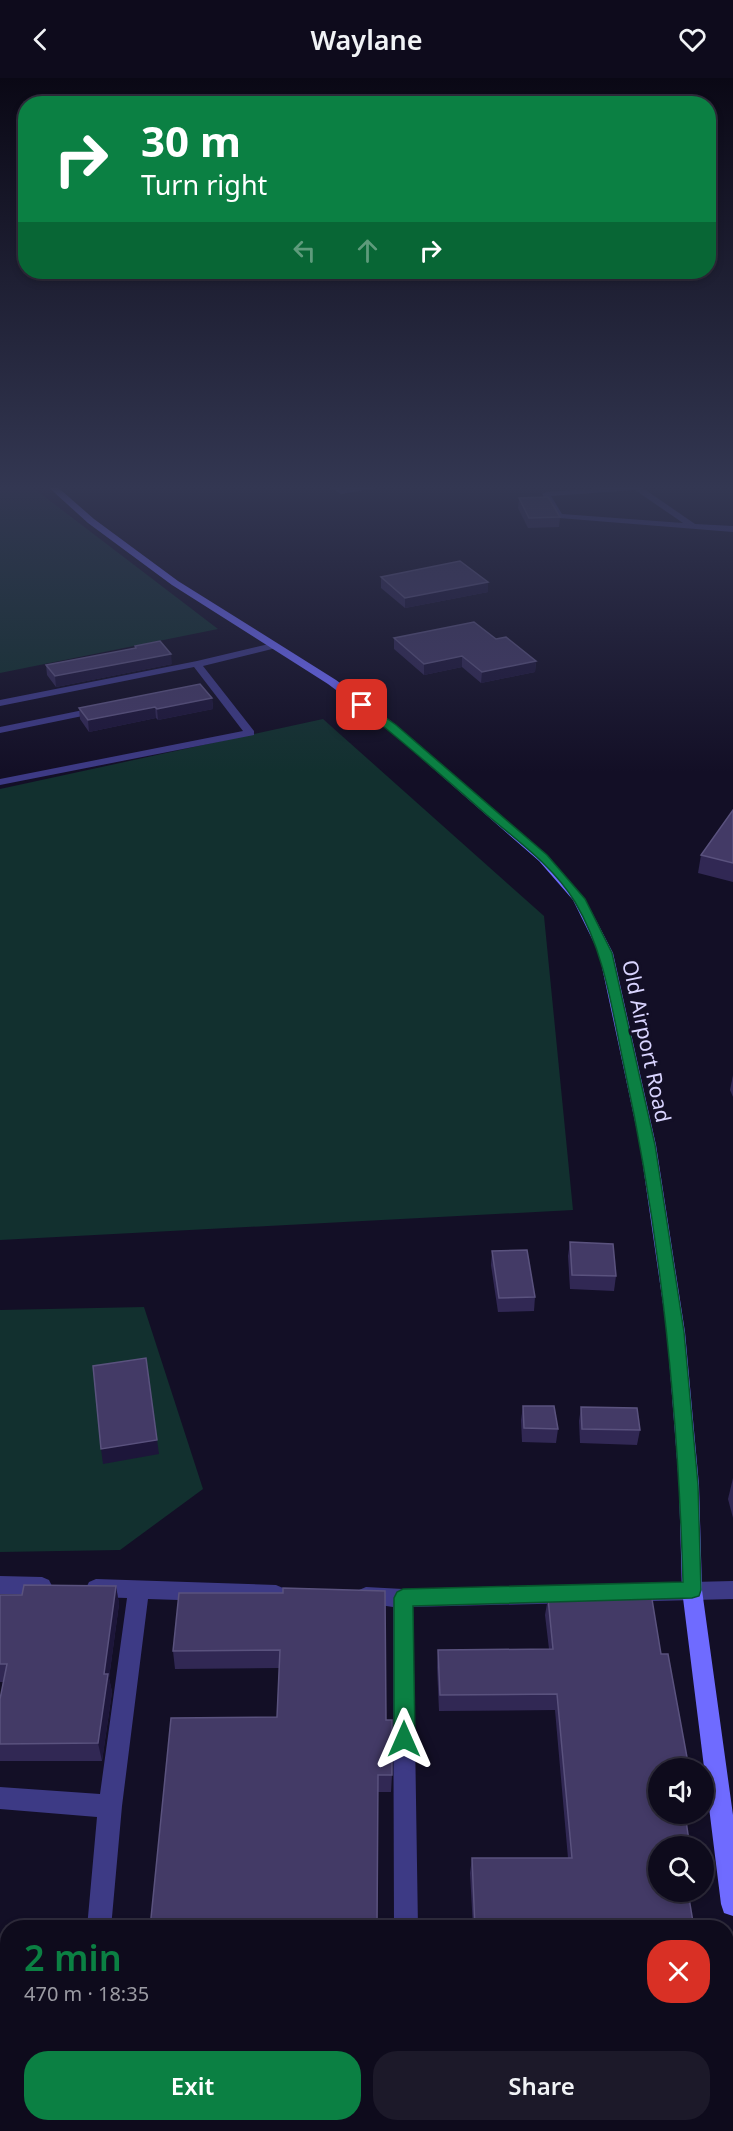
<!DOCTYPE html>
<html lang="en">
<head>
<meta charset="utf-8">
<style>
	:root { --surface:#0e0b1c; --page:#1c1929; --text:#f1f3f6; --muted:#9b9ba3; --line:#2e2b3b; --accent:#0b8043 }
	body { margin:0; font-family:"Noto Sans",sans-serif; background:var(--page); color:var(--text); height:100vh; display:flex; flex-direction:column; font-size:22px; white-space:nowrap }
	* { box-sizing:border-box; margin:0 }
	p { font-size:20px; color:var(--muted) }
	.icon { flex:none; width:33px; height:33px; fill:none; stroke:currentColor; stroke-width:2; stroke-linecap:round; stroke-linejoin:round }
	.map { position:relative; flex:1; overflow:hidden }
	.sheet { position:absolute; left:0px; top:1842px; width:734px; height:212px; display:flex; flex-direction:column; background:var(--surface); border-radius:24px 24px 0 0; box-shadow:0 3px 9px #0003,0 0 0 2px var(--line) }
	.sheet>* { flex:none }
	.banner { position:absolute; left:18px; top:18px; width:698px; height:183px; border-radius:24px; box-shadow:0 3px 9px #0003,0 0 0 2px var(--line); background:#0b8043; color:#fff; overflow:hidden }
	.buttons { position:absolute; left:648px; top:1680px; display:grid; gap:12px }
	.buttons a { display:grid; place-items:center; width:66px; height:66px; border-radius:50%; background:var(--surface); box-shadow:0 3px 9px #0003,0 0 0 2px var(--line); font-size:30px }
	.pin { position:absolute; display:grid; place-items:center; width:51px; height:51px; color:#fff; margin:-26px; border-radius:12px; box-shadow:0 3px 9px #0006 }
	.me { position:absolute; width:66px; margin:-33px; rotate:0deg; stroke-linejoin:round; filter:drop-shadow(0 0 4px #0008) }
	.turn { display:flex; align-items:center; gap:21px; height:126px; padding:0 24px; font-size:27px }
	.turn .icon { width:78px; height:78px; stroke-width:2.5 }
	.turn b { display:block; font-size:42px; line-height:51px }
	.lanes { display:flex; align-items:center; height:57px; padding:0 24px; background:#0003; justify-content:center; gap:30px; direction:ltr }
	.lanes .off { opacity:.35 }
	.round { display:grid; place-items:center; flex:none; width:63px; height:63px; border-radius:24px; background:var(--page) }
	.overview { display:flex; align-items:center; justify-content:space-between; height:102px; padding:0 24px }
	h1 { font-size:36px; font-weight:600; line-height:45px; color:var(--accent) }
	.primary-button { display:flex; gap:12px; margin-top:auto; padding:12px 24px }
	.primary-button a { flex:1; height:69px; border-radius:24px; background:var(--accent); color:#fff; font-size:24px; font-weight:600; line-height:69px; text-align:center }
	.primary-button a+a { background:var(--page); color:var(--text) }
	header { display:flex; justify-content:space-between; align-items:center; height:78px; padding:0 24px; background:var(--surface); font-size:27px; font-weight:600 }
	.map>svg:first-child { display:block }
	.green { fill:#12302f }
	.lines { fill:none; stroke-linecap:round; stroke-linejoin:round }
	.street { fill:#3d3a85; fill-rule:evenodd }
	.secondary { fill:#6f6bff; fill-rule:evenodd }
	.wall { fill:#312854 }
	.shaded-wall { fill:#1d163a }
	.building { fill:#433a66; stroke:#5a527e; stroke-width:1.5 }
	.route { fill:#0b8043; stroke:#07532c; stroke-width:1.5 }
	.labels { text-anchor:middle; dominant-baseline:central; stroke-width:6; stroke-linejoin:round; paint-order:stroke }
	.street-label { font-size:21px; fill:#d9d4ff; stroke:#130f26 }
</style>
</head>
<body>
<header><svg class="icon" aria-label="back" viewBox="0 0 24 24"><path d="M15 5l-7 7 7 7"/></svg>Waylane<svg class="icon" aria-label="heart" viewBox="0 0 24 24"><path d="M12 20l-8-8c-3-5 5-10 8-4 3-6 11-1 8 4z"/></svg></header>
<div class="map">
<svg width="733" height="2053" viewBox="0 0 733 2053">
	<rect width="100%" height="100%" fill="#130f26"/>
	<g class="green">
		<path d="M0,406h28l190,145 -218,44z"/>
		<path d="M323,641l221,197 29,294 -573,30v-451z"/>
		<path d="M144,1229l59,182 -83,61 -120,2v-242z"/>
	</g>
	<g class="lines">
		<g class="street">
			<path d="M325,406h10l7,5 35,-5h24l-60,10z"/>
			<path d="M627,406h10l58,40 38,2v6l-174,-14h-3l-14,-24 4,-2 83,-6zM635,412l48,33 -121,-9 -11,-18z"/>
			<path d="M273,565l3,1v4l-73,18 51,65v4l-254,50v-6l243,-48 -49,-64 -194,39v-6l197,-39z"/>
			<path d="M98,629l5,3 -1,2 -102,21v-6z"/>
			<path d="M0,1498l42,1 7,3 3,6 -3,6 -7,3 -42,-1z"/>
			<path d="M96,1501l180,6 7,3 3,6 -3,6 -7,3 -128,-4 -26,207 -11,122h-24l10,-111 -97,-8v-22l100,7 27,-196 -31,-1 -7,-3 -3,-6 3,-6z"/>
			<path d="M733,1503v18l-320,8 5,321h-24l-1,-321 -34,-5 -3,-6 3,-6 7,-3 37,2z"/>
			<path d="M68,2046h26l-1,7h-26z"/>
			<rect x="394" y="2046" width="26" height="7"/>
		</g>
		<path class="secondary" d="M45,406h9l40,35 84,62 158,99 60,45 151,130 38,44 28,54 43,192 29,187 14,153 3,105 31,225v101l-9,-3 -3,-9 -39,-314 -3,-105 -12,-153 -27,-187 -41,-192 -26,-53 -34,-39 -151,-132 -60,-45 -156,-99 -84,-62z"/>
	</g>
	<g class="wall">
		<path d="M519,420l41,19 -1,10 -31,1 -10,-20z"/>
		<path d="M381,499l107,15 -83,16 -24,-20z"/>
		<path d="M394,560l102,1 40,22 -1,11 -54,11 -19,-16 -38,8 -30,-26z"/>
		<path d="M135,568l37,18 -116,23 -9,-12 -1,-10 89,-17z"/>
		<path d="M212,620l1,11 -55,11 -2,-2 -67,14 -9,-13 -1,-11z"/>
		<path d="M733,732v72l-35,-9 3,-18z"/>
		<path d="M733,997v22l-3,-7z"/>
		<path d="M570,1164l46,34 -2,15 -44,-2 -2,-33z"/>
		<path d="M492,1173l43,46 -1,14 -36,1 -7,-47z"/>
		<path d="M523,1328l35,23 -2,14 -34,-1 -1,-22z"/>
		<path d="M581,1329l59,23 -3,15 -57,-2 -1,-22z"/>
		<path d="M733,1400v40l-5,-19z"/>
		<path d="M116,1508l3,18 -10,74 3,14 -10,69h-102v-62l3,-17h-3v-87h22z"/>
		<path d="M601,1510l57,180 31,73 -2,5h-29l36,82h-221l-3,-55 2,-15h96l-13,-148 -116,1 -2,-44 1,-17 111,-1 -4,-34 3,-17h51z"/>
		<path d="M283,1515l103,127 6,55 -1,17h-13l-101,-75 2,-49 -104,1 -2,-18z"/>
		<path d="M98,2046h122l-1,7h-119z"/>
		<path d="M458,2046h117l-1,6 -116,1z"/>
	</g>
	<g class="shaded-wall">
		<path d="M488,504v10l-83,16v-10z"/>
		<path d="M171,576l1,10 -116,23 -1,-11z"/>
		<path d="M462,578v11l-38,8v-11z"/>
		<path d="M536,583l-1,11 -54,11 1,-11z"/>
		<path d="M212,620l1,11 -55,11 -1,-11z"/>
		<path d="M155,629l1,11 -67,14 -1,-12z"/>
		<path d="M146,1280l13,96 -56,10 -2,-15z"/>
		<path d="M116,1508l3,18 -10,74 3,14 -10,69 -4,-18 6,-69z"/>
		<path d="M216,2046h4l-1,7h-3z"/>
	</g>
	<g class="building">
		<path d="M548,419l12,20 -31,1 -10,-20z"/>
		<path d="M460,483l28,21 -83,16 -24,-21z"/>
		<path d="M474,544l22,17 10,-2 30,24 -54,11 -20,-16 -38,8 -30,-26z"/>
		<path d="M160,563l11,13 -116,22 -9,-11 90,-17 -1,-2z"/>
		<path d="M200,606l12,14 -55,11 -2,-2 -67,13 -9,-12z"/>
		<path d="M733,732v53l-32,-8z"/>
		<path d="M570,1164l43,2 3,32 -44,-1z"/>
		<path d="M527,1172l8,47 -36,1 -7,-47z"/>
		<path d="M146,1280l11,82 -56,9 -8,-83z"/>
		<path d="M523,1328h31l4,23 -34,-1z"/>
		<path d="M581,1329l56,1 3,22 -58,-1z"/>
		<path d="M24,1507l92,1 -12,88h4l-10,69 -98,1v-45l7,-35h-7v-69h22z"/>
		<path d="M650,1509l11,67h7l21,114h-31v46h27l4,27h-9l1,5h-23v46h30l6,36h-219l-3,-70h100l-15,-164 -117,1 -2,-45 115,-1 -5,-51h54l-1,-10z"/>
		<path d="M283,1510l102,3 1,129h6v55h-14l-1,153h-227l21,-210 106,-1 3,-67 -107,1 6,-58h104z"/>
		<path d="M98,2046h118v2l-118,-1z"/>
		<rect x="267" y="2046" width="113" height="7"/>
	</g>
	<linearGradient id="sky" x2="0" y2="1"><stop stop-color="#0a0815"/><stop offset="0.59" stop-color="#333752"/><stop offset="1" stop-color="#333752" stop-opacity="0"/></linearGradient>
	<rect width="733" height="694" fill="url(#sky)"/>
	<path class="route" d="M359,625h6l31,22 151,130 38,44 27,54 43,192 29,187 14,153 3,105 -2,6 -7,2 -279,8 2,133 -3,7 -8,3 -7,-3 -3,-7v-141l3,-6 6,-3 280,-7c-5,-174 -22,-346 -59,-516 -12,-56 -19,-114 -49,-164 -21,-35 -57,-61 -88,-87 -42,-37 -84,-74 -128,-108z"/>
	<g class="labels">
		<g class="street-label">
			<text transform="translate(647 963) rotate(78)">Old Airport Road</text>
		</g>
	</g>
</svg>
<div class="buttons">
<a><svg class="icon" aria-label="sound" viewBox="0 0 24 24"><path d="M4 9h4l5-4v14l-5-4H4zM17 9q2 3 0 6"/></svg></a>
<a><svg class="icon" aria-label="search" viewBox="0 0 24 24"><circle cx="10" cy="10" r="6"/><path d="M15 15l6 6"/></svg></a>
</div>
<div class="pin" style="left:362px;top:627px;background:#d93025"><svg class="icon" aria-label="arrive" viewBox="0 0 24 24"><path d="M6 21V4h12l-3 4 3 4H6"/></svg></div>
<svg class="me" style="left:404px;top:1661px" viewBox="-20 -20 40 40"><path d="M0-17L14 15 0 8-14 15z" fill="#0b8043" stroke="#fff" stroke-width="4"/></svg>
<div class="banner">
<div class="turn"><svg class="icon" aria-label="right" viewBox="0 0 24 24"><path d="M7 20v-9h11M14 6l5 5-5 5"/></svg><div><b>30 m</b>Turn right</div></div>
<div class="lanes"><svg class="icon off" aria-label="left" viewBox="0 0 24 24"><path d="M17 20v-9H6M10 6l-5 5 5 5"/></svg><svg class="icon off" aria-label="ahead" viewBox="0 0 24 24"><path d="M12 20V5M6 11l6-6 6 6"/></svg><svg class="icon" aria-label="right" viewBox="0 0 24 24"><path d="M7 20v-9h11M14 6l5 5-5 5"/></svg></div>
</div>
<section class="sheet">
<div class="overview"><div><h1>2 min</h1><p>470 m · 18:35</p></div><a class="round" style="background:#d93025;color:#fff"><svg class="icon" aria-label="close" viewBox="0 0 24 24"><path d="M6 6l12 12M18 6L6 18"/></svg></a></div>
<div class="primary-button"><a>Exit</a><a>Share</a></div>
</section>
</div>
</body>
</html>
